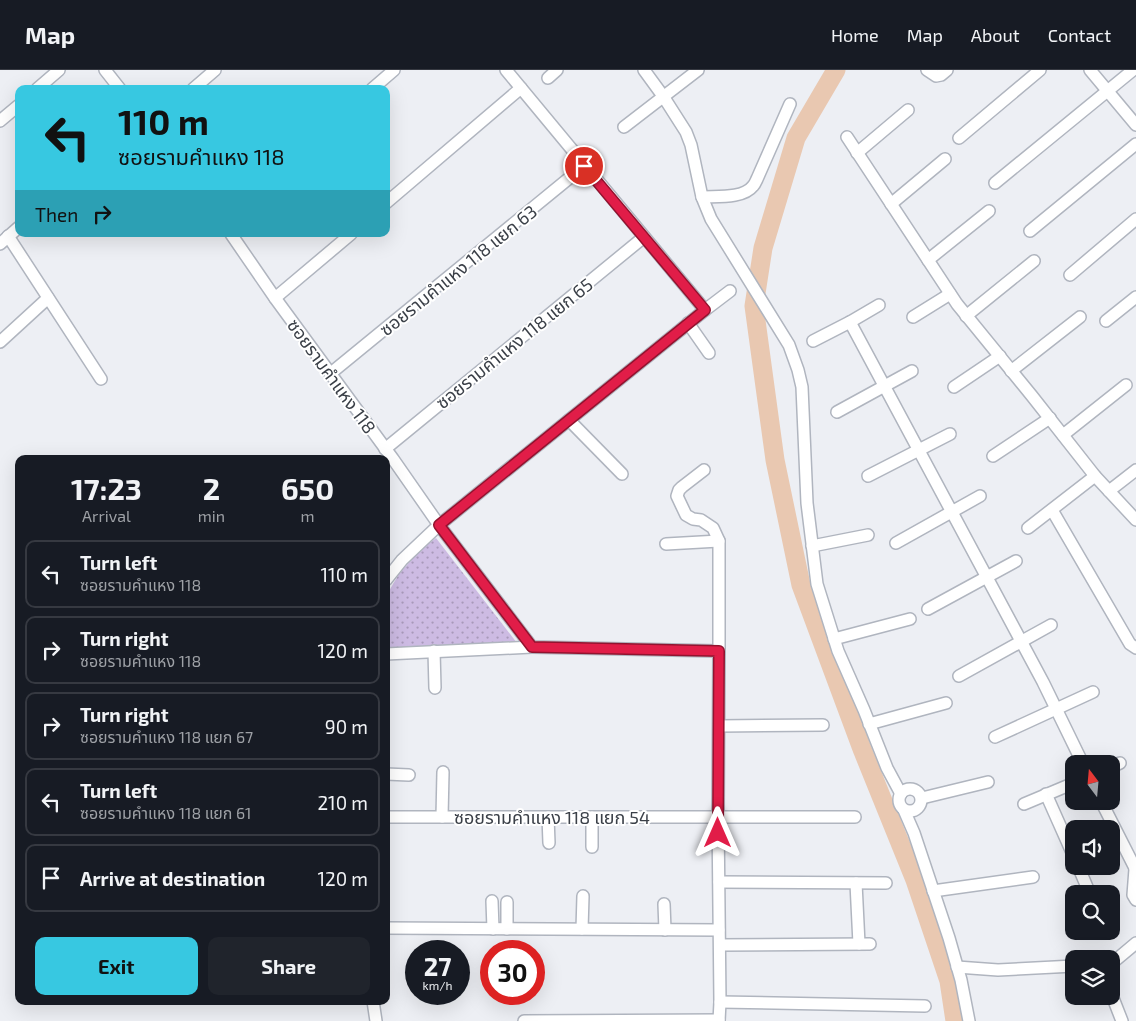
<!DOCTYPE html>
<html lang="en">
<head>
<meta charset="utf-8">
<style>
	:root { --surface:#171b24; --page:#20242c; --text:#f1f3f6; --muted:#9ea1a6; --line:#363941; --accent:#37c8e1 }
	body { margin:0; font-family:"Exo 2","Noto Sans Thai",sans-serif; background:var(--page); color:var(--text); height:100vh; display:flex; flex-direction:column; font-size:19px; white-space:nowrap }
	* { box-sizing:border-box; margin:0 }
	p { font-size:16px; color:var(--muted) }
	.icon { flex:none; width:28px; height:28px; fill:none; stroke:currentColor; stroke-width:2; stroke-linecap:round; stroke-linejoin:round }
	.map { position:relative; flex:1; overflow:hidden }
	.details { position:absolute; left:15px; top:385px; width:375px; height:550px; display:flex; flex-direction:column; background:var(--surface); border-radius:10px; box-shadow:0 5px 20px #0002 }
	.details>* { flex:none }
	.top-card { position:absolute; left:15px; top:15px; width:375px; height:152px; border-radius:10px; box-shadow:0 5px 20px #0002; background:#37c8e1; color:#111; overflow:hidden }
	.needle { width:32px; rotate:344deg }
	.tools { position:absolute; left:1065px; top:685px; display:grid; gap:10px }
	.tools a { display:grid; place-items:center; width:55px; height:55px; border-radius:10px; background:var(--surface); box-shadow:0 5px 20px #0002; font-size:25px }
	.speed { position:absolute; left:405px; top:870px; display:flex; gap:10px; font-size:25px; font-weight:700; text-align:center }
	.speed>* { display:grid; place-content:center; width:65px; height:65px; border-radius:50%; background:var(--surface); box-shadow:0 5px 20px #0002; line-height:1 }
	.speed small { font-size:12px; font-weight:400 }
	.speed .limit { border:8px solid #d22; background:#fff; color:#111 }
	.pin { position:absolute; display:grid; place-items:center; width:42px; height:42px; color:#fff; margin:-21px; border:2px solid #fff; border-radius:50%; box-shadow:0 1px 5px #0007 }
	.me { position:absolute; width:55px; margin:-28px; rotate:0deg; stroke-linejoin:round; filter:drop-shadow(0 0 4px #0008) }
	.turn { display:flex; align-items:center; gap:18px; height:105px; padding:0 20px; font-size:22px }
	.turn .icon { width:65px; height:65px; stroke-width:2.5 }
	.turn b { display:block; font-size:35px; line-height:42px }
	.then { display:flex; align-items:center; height:48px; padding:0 20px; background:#0003; gap:10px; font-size:19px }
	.eta { display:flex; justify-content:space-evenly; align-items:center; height:85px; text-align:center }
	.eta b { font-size:30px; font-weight:700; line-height:35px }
	.button { display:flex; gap:10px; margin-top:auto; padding:10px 20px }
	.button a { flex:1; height:58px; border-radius:10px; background:var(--accent); color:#111; font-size:20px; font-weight:700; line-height:58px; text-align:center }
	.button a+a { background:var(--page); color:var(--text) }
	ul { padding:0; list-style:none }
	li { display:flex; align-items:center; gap:15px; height:68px; margin:0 10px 8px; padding:0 10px; border:2px solid var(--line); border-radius:10px }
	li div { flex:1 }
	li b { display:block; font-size:19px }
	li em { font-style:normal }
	header { display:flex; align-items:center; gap:30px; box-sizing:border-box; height:70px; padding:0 25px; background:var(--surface); border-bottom:1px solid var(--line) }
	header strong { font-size:24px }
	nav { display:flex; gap:28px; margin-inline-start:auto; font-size:18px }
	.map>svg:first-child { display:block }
	.park { fill:url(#park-dots) }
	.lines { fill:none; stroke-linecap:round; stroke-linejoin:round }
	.river { stroke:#e9c8b1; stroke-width:19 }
	.minor-casing { stroke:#b0b5bf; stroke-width:14 }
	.minor { stroke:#fff; stroke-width:11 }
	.route-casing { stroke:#92132f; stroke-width:12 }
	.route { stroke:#e11d48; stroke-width:9 }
	.labels { text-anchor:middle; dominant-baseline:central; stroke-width:4; stroke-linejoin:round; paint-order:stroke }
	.street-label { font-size:18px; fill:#3b4048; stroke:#fff }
</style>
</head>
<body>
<header>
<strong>Map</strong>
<nav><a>Home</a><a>Map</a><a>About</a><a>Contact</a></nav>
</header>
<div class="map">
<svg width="1136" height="951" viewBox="0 0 1136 951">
	<defs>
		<pattern id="park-dots" width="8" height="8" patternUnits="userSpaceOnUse" patternTransform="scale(1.25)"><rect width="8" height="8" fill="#cdbbe3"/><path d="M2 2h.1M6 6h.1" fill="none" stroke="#a899ba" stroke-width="1.8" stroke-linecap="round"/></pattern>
	</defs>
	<rect width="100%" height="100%" fill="#edeff4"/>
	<path class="park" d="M436,468l81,105 -131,6v-53l13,-22 21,-24z"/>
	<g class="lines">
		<path class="river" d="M836,0l-40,68 -33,110 -9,58 21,154 26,125 61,164 53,131 34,101 6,40"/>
		<defs>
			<g id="minor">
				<path d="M105,0l15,19"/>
				<path d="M506,0l199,240"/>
				<path d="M644,0l19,26 23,36 5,13 11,52 9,22 78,126 9,25 4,17 5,116 10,81 21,67 26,59 23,58 14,26"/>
				<path d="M927,0l9,6 5,-1 6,-5"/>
				<path d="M1090,0l46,55"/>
				<path d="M548,8l9,-8"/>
				<path d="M37,19l22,-19"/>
				<path d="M193,19l22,-19"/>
				<path d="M372,19l22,-19"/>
				<path d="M0,51l19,-16"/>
				<path d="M624,57l74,-57"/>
				<path d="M847,67l110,167 75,92 63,80 41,44"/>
				<path d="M959,68l81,-68"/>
				<path d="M857,83l51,-43"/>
				<path d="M995,113l138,-113"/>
				<path d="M702,127c14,-1 41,2 51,-11 2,-2 3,-5 4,-7l33,-75"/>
				<path d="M386,133l135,-115"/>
				<path d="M891,134l54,-45"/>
				<path d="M1030,161l106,-87"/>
				<path d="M231,164l44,64 118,161 46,66 93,122 187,4 -1,166 2,185 -1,19"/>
				<path d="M8,166l93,143"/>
				<path d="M0,174l19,-17"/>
				<path d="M928,190l61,-49"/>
				<path d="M1070,205l66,-56"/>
				<path d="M275,228l76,-64"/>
				<path d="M966,246l68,-55"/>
				<path d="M913,247l37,-23"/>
				<path d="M1106,251l30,-24"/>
				<path d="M850,252l193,360 40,82"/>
				<path d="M688,253l21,30"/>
				<path d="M813,271l37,-19 29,-17"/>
				<path d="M0,272l48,-44"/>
				<path d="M1011,301l69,-54"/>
				<path d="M331,303l253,-207"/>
				<path d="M954,317l46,-31"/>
				<path d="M837,342l75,-41"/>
				<path d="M569,350l53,54"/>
				<path d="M1063,365l63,-50"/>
				<path d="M385,379l259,-212"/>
				<path d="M993,386l57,-38"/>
				<path d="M704,400l-22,17 -3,3 -2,6 9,19 7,4 8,1 12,8 6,13v110"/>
				<path d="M868,406l82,-42"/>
				<path d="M1109,421l27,-21"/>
				<path d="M1052,440l78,134 6,4"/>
				<path d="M1028,458l67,-52"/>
				<path d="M896,473l84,-47"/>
				<path d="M666,474l53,-3"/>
				<path d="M812,476l56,-11"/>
				<path d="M386,510l16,-20 37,-35 266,-215 25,-19"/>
				<path d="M928,539l88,-48"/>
				<path d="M834,569l76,-20"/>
				<path d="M434,581l1,37"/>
				<path d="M386,584l146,-7"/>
				<path d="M959,606l92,-51"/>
				<path d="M869,654l77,-21"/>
				<path d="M719,656l104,-1"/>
				<path d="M995,667l98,-45"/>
				<path d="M1111,697l9,-4"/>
				<path d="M386,704l23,1"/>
				<circle cx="910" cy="730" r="11"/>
				<path d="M1046,724l28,63"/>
				<path d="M922,728l66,-16"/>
				<path d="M1101,731l35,69"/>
				<path d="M1024,734l50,-21"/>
				<path d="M904,740l10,23 35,105 12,42 8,41"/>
				<path d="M386,747h469"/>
				<path d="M442,747l1,-45"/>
				<path d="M548,747l1,26"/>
				<path d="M592,747v30"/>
				<path d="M1078,796l12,28"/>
				<path d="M1135,799l-2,26 3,5"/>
				<path d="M719,812l167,1"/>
				<path d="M856,813l3,61"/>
				<path d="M933,821l100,-14"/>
				<path d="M492,831l1,28"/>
				<path d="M507,832v27"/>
				<path d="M664,834l1,26"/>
				<path d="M386,858l333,2"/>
				<path d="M582,859l1,-33"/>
				<path d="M720,875l150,-1"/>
				<path d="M1111,894l25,-21"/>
				<path d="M957,897l41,3 76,-4"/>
				<path d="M1111,923l11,28"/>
				<path d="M373,931l3,20"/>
				<path d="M720,932l205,4"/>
				<path d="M524,951l195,-1"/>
			</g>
		</defs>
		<use href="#minor" class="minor-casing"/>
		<use href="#minor" class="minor"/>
	</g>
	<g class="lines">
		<defs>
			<path id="route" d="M584,96l121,144 -266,215 93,122 187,4 -1,182"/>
		</defs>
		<use href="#route" class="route-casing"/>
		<use href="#route" class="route"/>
	</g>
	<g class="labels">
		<g class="street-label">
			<text transform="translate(458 200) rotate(-39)">ซอยรามคำแหง 118 แยก 63</text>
			<text transform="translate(514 273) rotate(-39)">ซอยรามคำแหง 118 แยก 65</text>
			<text transform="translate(332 306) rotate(54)">ซอยรามคำแหง 118</text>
			<text x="552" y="747">ซอยรามคำแหง 118 แยก 54</text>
		</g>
	</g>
</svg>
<div class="tools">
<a><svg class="needle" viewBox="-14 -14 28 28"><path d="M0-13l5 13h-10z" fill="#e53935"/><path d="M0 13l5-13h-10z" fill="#9ea1a6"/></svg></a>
<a><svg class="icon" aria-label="sound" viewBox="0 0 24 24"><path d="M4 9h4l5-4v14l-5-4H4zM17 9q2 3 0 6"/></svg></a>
<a><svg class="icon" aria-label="search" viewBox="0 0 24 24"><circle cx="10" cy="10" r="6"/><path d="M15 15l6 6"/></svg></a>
<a><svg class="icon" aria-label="layers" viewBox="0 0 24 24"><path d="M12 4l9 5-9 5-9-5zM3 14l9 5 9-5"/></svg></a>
</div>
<div class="speed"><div>27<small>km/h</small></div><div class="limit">30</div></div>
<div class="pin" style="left:584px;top:96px;background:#d93025"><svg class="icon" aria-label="arrive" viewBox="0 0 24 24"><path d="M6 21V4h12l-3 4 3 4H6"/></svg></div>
<svg class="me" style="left:718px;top:763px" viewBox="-20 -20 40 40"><path d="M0-17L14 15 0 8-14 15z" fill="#e11d48" stroke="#fff" stroke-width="4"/></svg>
<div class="top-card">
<div class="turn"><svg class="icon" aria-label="left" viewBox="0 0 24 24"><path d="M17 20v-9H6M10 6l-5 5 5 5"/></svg><div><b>110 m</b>ซอยรามคำแหง 118</div></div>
<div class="then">Then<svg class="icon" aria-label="right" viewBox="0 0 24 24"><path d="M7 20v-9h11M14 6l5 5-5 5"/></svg></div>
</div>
<section class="details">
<div class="eta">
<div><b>17:23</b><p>Arrival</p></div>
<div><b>2</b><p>min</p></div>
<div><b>650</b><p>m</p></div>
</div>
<ul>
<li><svg class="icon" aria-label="left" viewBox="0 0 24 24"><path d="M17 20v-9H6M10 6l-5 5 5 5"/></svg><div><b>Turn left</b><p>ซอยรามคำแหง 118</p></div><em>110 m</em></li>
<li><svg class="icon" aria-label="right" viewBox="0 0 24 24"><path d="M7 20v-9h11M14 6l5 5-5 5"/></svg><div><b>Turn right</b><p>ซอยรามคำแหง 118</p></div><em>120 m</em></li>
<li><svg class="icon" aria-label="right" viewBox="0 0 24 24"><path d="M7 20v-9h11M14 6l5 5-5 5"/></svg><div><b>Turn right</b><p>ซอยรามคำแหง 118 แยก 67</p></div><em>90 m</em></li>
<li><svg class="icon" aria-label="left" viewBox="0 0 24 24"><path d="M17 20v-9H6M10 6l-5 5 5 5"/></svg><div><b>Turn left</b><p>ซอยรามคำแหง 118 แยก 61</p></div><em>210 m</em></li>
<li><svg class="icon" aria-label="arrive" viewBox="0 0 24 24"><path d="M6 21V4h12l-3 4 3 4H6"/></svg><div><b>Arrive at destination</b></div><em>120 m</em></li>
</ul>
<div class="button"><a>Exit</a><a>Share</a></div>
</section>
</div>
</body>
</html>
